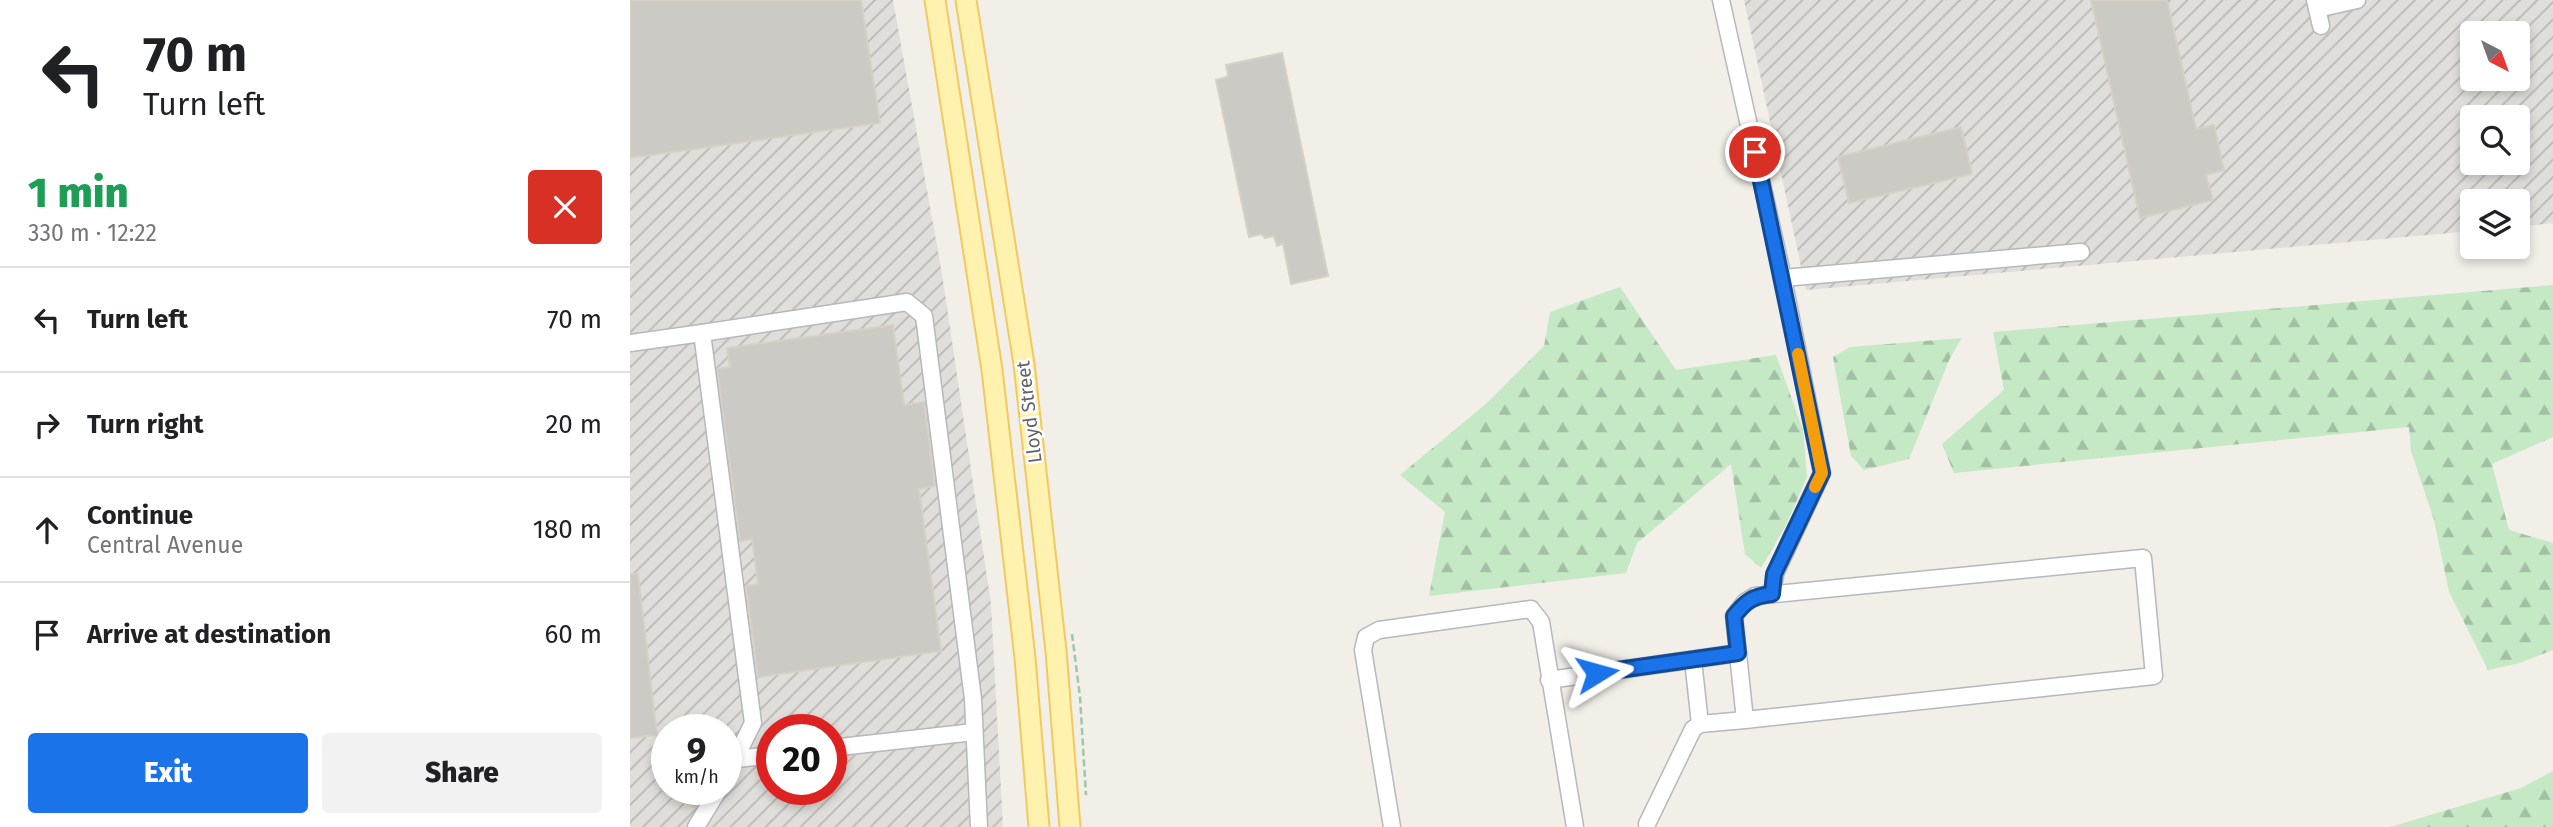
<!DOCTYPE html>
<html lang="en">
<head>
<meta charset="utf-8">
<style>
	:root { --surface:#fff; --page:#f2f2f2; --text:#202124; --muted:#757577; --line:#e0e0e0; --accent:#1a73e8 }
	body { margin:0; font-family:"Fira Sans",sans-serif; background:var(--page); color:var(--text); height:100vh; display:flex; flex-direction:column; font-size:26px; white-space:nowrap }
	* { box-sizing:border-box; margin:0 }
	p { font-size:23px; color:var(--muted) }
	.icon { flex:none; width:38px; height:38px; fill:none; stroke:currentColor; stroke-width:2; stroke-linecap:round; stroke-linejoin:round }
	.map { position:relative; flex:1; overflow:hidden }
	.sheet { display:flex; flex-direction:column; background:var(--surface); width:630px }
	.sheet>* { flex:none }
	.hud { background:#fff; color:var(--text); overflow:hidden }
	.needle { width:46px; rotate:139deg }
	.tools { position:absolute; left:1830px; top:21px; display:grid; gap:14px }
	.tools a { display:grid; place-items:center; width:70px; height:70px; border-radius:7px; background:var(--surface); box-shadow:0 4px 10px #0003; font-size:35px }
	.speed { position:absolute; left:21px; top:714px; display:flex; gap:14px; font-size:35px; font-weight:700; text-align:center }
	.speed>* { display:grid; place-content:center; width:91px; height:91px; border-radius:50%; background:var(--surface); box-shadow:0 4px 10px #0003; line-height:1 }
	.speed small { font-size:18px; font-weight:400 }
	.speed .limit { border:10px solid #d22; background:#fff; color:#111 }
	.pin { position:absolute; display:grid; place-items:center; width:60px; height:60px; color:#fff; margin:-30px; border:4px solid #fff; border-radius:50%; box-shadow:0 2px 7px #0007 }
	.me { position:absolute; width:77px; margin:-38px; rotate:82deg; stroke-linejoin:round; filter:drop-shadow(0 0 5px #0008) }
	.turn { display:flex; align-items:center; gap:24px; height:147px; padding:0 28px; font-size:32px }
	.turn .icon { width:91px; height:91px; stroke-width:2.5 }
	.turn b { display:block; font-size:49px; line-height:60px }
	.round { display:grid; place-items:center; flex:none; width:74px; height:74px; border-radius:7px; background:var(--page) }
	.overview { display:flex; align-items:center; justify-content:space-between; height:119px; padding:0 28px }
	h1 { font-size:42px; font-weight:800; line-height:52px; color:#1e9e55 }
	.cta { display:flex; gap:14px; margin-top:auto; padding:14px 28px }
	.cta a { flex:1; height:80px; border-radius:7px; background:var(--accent); color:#fff; font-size:28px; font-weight:800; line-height:80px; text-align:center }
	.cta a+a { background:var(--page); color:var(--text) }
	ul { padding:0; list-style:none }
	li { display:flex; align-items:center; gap:21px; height:105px; padding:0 28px; border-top:2px solid var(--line) }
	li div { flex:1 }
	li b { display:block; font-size:26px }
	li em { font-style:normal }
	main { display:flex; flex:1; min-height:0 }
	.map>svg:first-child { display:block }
	.industrial { fill:url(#industrial-furrows); fill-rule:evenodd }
	.forest { fill:url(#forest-firs) }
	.building { fill:#cccac5; stroke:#d6d1c6; stroke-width:2 }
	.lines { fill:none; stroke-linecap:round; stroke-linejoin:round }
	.minor-casing { stroke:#b5b8bc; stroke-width:19 }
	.major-casing { stroke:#f2c960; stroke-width:23 }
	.path { stroke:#9cc7a9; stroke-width:2.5; stroke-dasharray:7 3.5; stroke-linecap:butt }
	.minor { stroke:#fff; stroke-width:16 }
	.major { stroke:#fff2af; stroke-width:19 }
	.route-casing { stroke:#114b97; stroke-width:18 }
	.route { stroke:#1a73e8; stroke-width:12 }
	.slow { stroke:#f59e0b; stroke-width:12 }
	.labels { text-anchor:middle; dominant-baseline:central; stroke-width:5; stroke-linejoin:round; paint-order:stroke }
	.street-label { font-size:19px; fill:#5f6368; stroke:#fff }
</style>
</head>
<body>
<main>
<section class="sheet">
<div class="hud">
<div class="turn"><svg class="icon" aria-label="left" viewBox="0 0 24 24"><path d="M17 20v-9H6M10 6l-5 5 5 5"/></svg><div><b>70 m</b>Turn left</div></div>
</div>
<div class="overview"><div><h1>1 min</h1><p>330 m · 12:22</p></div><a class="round" style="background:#d93025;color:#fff"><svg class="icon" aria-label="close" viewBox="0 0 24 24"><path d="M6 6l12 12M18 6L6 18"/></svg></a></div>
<ul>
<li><svg class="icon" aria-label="left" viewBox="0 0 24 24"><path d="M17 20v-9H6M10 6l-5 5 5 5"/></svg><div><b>Turn left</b></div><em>70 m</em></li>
<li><svg class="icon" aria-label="right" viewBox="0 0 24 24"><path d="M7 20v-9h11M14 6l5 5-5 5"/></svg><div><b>Turn right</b></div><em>20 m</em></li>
<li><svg class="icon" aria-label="ahead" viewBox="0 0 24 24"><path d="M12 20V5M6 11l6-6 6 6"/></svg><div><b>Continue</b><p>Central Avenue</p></div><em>180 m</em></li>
<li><svg class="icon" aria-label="arrive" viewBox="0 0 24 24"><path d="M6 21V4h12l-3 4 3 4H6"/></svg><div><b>Arrive at destination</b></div><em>60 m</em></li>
</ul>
<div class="cta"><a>Exit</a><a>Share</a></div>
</section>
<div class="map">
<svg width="1923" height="827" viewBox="0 0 1923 827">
	<defs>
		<pattern id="industrial-furrows" width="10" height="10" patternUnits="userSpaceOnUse" patternTransform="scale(1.75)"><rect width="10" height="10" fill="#e0deda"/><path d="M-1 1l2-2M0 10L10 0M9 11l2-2" fill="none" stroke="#b9b8b5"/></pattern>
		<pattern id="forest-firs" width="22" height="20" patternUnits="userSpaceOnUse" patternTransform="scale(1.75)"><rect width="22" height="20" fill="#c5e8c5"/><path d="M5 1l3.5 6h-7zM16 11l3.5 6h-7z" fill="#a3c0a4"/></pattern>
	</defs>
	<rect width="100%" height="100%" fill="#f1efe8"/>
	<g class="industrial">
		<path d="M0,0h263l49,274 49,330 12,223h-373zM37,730h59v59h-59zM142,730h59v59h-59z"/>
		<path d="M1114,0h809v223l-35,4v-26h-45v30l-667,59zM1843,33h45v46h-45zM1843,117h45v46h-45z"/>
	</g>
	<g class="forest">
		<path d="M1923,285v152l-61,27 17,66 44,13v107l-33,13 -32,7 -39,-78 -15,-72 -23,-69 -2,-24 -455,46 -12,-29 62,-54 -11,-58z"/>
		<path d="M990,287l56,83 100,-15 27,75 4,47 -21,48 -25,43 -16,-14 -14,-90 -94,79 -11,30 -197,23 16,-84 -45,-37 87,-72 57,-57 6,-34z"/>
		<path d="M1332,338l-12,20 -41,101 -45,11 -13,-14 -18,-99 17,-10z"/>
		<path d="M1923,771v56h-163l131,-39z"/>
	</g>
	<g class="building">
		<path d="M0,0h231l19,123 -250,35z"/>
		<path d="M1461,0h76l29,129 18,-4 10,45 -18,5 7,25 -73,18z"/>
		<path d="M652,53l46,223 -37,8 -8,-41 -6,3 -3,-10 -9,2 -4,-4 -12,3 -33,-157 11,-3 1,-3 -2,-9z"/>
		<path d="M1331,127l11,47 -123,29 -11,-46z"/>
		<path d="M263,325l11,80 20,-3 11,84 -16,3 22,162 -183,26 -12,-91 12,-2 -6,-45 -12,2 -23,-172 13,-2 -3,-19z"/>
		<path d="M0,574h8l19,161 -27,3z"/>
		<path d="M30,789h38l6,4 -9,15z"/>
	</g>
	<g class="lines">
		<defs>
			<g id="minor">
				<path d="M1091,0l62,278 39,195 -47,101 -3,20"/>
				<path d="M1685,0l6,26"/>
				<path d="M1687,9l40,-9"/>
				<path d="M1153,278l298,-26"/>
				<path d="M72,333l205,-31 17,14 49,383 6,128"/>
				<path d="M0,343l72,-10 51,390 -27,54"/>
				<path d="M1063,660l7,64"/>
				<path d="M919,680l189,-27"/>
				<path d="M201,748l143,-16"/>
				<path d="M107,759l35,-4"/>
				<path d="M1017,824l46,-95 7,-5 45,-4 409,-44 -11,-118 -388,38 -10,6 -11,14 11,104"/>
				<path d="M66,827l23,-38"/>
				<path d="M762,827l-29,-177 3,-13 13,-7 152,-21 10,13 34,205"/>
			</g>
			<g id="major">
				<path d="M305,0l57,370 33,288 14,169"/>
				<path d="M336,0l58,364 32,287 14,176"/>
			</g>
		</defs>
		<use href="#minor" class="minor-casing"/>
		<use href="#major" class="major-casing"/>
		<path class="path" d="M442,634l8,63 6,98"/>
		<use href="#minor" class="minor"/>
		<use href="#major" class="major"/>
	</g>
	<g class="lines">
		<defs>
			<path id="route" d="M967,673l141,-20 -4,-37c12,-15 19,-20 38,-22l2,-20 48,-101 -67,-321"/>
		</defs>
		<use href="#route" class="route-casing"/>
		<use href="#route" class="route"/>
		<path class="slow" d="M1168,354l24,119 -7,14"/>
	</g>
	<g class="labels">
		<g class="street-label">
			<text transform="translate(399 412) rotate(-97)">Lloyd Street</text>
		</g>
	</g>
</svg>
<div class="tools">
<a><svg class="needle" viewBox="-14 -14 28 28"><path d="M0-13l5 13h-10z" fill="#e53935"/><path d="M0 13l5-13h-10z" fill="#757577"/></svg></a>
<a><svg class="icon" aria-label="search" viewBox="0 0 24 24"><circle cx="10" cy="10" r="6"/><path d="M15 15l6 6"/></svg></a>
<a><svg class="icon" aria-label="layers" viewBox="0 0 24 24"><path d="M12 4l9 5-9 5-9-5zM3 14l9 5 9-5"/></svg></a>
</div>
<div class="speed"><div>9<small>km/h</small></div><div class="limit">20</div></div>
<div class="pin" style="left:1125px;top:152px;background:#d93025"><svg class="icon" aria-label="arrive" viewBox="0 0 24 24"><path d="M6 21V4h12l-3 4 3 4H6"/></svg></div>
<svg class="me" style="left:967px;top:673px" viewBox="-20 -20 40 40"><path d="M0-17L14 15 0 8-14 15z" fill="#1a73e8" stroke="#fff" stroke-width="4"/></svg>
</div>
</main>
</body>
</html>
